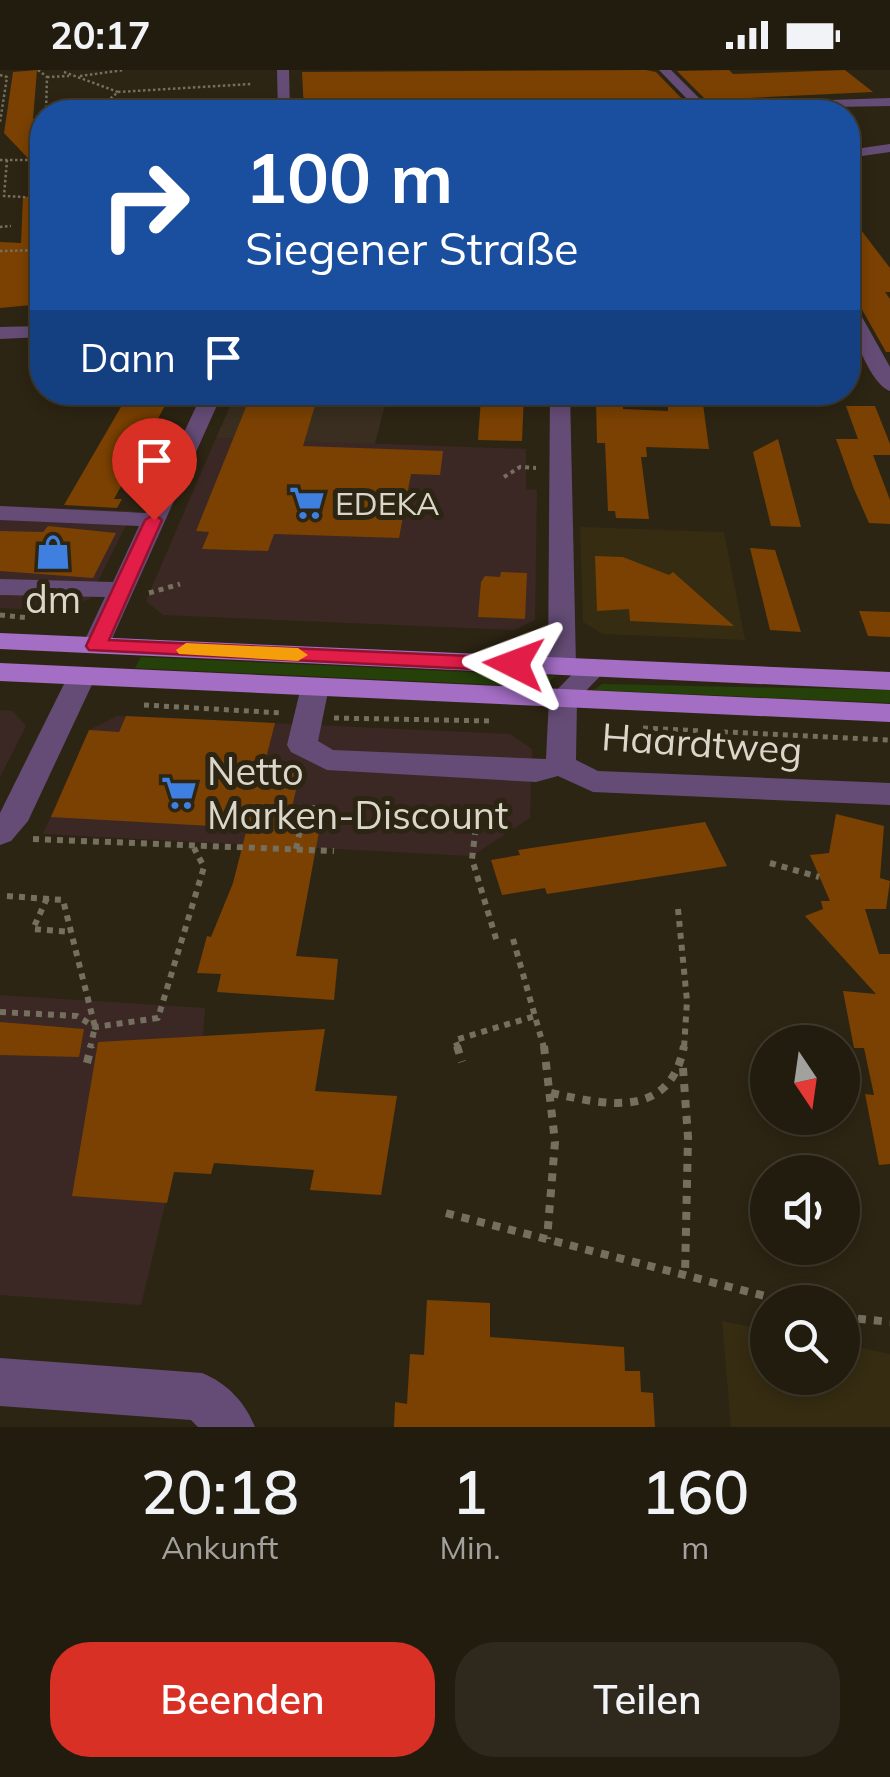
<!DOCTYPE html>
<html lang="de">
<head>
<meta charset="utf-8">
<style>
	:root { --surface:#221c0e; --page:#2e291c; --text:#f1f3f6; --muted:#a2a19e; --line:#3f3a2e; --accent:#d93025 }
	body { margin:0; font-family:Mulish,sans-serif; background:var(--page); color:var(--text); height:100vh; display:flex; flex-direction:column; font-size:38px; white-space:nowrap }
	* { box-sizing:border-box; margin:0 }
	p { font-size:32px; color:var(--muted) }
	.icon { flex:none; width:55px; height:55px; fill:none; stroke:currentColor; stroke-width:2; stroke-linecap:round; stroke-linejoin:round }
	.map { position:relative; height:1357px; overflow:hidden }
	.panel { display:flex; flex-direction:column; background:var(--surface); flex:1 }
	.panel>* { flex:none }
	.hud { position:absolute; left:30px; top:30px; width:830px; height:305px; border-radius:40px; box-shadow:0 5px 15px #0003,0 0 0 2px var(--line); background:#1a4fa0; color:#fff; overflow:hidden }
	.needle { width:65px; rotate:167deg }
	.tools { position:absolute; left:750px; top:955px; display:grid; gap:20px }
	.tools a { display:grid; place-items:center; width:110px; height:110px; border-radius:50%; background:var(--surface); box-shadow:0 5px 15px #0003,0 0 0 2px var(--line); font-size:50px }
	.pin { position:absolute; display:grid; place-items:center; width:85px; height:85px; color:#fff; margin:-102px -42px; border-radius:50% 50% 50% 0; rotate:-45deg; box-shadow:0 0 10px #0007 }
	.pin .icon { rotate:45deg }
	.me { position:absolute; width:110px; margin:-55px; rotate:273deg; stroke-linejoin:round; filter:drop-shadow(0 0 8px #0008) }
	.turn { display:flex; align-items:center; gap:35px; height:210px; padding:0 50px; font-size:45px }
	.turn .icon { width:130px; height:130px; stroke-width:2.5 }
	.turn b { display:block; font-size:70px; line-height:85px }
	.then { display:flex; align-items:center; height:95px; padding:0 50px; background:#0003; gap:20px; font-size:38px }
	.eta { display:flex; justify-content:space-evenly; align-items:center; height:170px; text-align:center }
	.eta b { font-size:60px; font-weight:600; line-height:70px }
	.cta { display:flex; gap:20px; margin-top:auto; padding:20px 50px }
	.cta a { flex:1; height:115px; border-radius:40px; background:var(--accent); color:#fff; font-size:40px; font-weight:600; line-height:115px; text-align:center }
	.cta a+a { background:var(--page); color:var(--text) }
	.status { display:flex; justify-content:space-between; align-items:center; height:70px; padding:0 50px; background:var(--surface); direction:ltr }
	.status svg { height:28px; fill:currentColor }
	.map>svg:first-child { display:block }
	.commercial { fill:#3b2824 }
	.built { fill:#362c12 }
	.medical { fill:#392e1f }
	.green { fill:#264009 }
	.building { fill:#7a4102 }
	.lines { fill:none; stroke-linecap:round; stroke-linejoin:round }
	.path-far4 { stroke:#756f5f; stroke-width:2.5; stroke-dasharray:2.5 2.5; stroke-linecap:butt }
	.path-far3 { stroke:#756f5f; stroke-width:4; stroke-dasharray:4 4; stroke-linecap:butt }
	.path-far2 { stroke:#756f5f; stroke-width:5; stroke-dasharray:5 5; stroke-linecap:butt }
	.path-far1 { stroke:#756f5f; stroke-width:6; stroke-dasharray:6 6; stroke-linecap:butt }
	.path { stroke:#756f5f; stroke-width:8; stroke-dasharray:8 8; stroke-linecap:butt }
	.minor { fill:#654c76; fill-rule:evenodd }
	.major { fill:#a46ec5; fill-rule:evenodd }
	.route { fill:#e11d48; stroke:#92132f; stroke-width:2.5 }
	.slow { fill:#f59e0b }
	.labels { text-anchor:middle; dominant-baseline:central; stroke-width:10; stroke-linejoin:round; paint-order:stroke }
	.far-poi-label { font-size:32px; fill:#dad6ca; stroke:#2d2513; text-anchor:start }
	.poi-label { font-size:38px; fill:#dad6ca; stroke:#2d2513 }
	.street-label { font-size:38px; fill:#dad6ca; stroke:#2d2513 }
</style>
</head>
<body>
<div class="status"><b>20:17</b><svg viewBox="0 0 49 12"><path d="M0 12V9h3v3zM5 12V6h3v6zM10 12V3h3v9zM15 12V0h3v12zM26 1h20v11H26zM47 4h2v5h-2z"/></svg></div>
<div class="map">
<svg width="890" height="1357" viewBox="0 0 890 1357">
	<rect width="100%" height="100%" fill="#2d2513"/>
	<g class="commercial">
		<path d="M216,368l310,11v40l11,1 -2,130 -20,10 -352,-15 -17,-14z"/>
		<path d="M0,436l133,5 -44,88 -28,12 -61,-3z"/>
		<path d="M0,640l13,1 13,15 -26,51z"/>
		<path d="M117,646l393,18 22,15 -2,69 -58,38 -429,-22 46,-104z"/>
		<path d="M0,925l205,13 -3,42 -61,255 -141,-10z"/>
	</g>
	<g class="built">
		<path d="M580,457l144,5 21,108 -142,-6 -20,-12z"/>
		<path d="M722,1251l45,9 1,48h74l1,-34 47,10v73h-159z"/>
	</g>
	<path class="medical" d="M236,323h152l-13,51 -159,-6z"/>
	<g class="green">
		<path d="M141,587l415,19 -14,11 -407,-19z"/>
		<path d="M602,614l288,6v13l-296,-13z"/>
	</g>
	<g class="building">
		<path d="M37,0l-4,49h9v54l-38,-40 9,-61z"/>
		<path d="M646,0l10,2 28,29 -265,11h-115l-2,-40z"/>
		<path d="M729,0l4,4 112,-4 28,22 -167,8 -29,-29z"/>
		<path d="M23,127h19v107l-42,4v-66l21,1z"/>
		<path d="M848,143l42,55v24h-5l5,7v53h-4l-26,-46 -12,-7z"/>
		<path d="M252,322h67l-16,54 140,5 -3,24 -29,-1 -12,64 -125,-4 -6,17 -66,-2 7,-17 -13,-1z"/>
		<path d="M494,323h30l-2,48 -44,-1 3,-42h12z"/>
		<path d="M125,330l42,2 -53,97h8l-5,9 -53,-3z"/>
		<path d="M596,330h27v9l45,2v-8l35,1 6,45 -63,-2 1,10h-6l8,62 -33,-1 -1,-7h-7l-3,-68h-8z"/>
		<path d="M846,336h29l15,38v11h-17l17,45v24l-21,-1 -15,-34 -18,-50h22z"/>
		<path d="M778,369l23,88 -30,-1 -18,-74z"/>
		<path d="M48,456l68,7 -23,45 -93,-7v-40l43,1z"/>
		<path d="M750,478l25,2 26,82 -31,-2z"/>
		<path d="M595,486l28,1 46,18 4,-3 61,54 -104,-5 -1,-12 -32,2z"/>
		<path d="M501,502l26,1 -2,46 -47,-2 3,-35 4,-6 15,1z"/>
		<path d="M859,541l31,1v25l-22,-1z"/>
		<path d="M126,646l149,7 -11,43 37,2 -12,52 32,1 -25,135 42,3 -4,41 -117,-8 4,-18 -24,-1 10,-37 4,1 22,-54 14,-55 -196,-11 38,-87 30,2z"/>
		<path d="M836,744l48,12 -4,52 10,3 -4,28h-21l14,45h11v210l-11,1 -14,-71 9,1 -10,-47h-10l-11,-57 33,3 -71,-78 18,-7 -2,-8h9l-20,-46 19,-2z"/>
		<path d="M705,752l22,44 -180,28 -2,-6 -43,7 -11,-35 29,-5 -2,-5z"/>
		<path d="M0,952l84,7 -5,28 -79,-2z"/>
		<path d="M325,959l-10,62 82,5 -16,99 -71,-5 4,-20 -100,-7 -3,11 -37,-2 -7,31 -95,-7 26,-154z"/>
		<path d="M427,1230l63,3v34l134,10 1,24h15l1,21 12,1 2,34h-261l1,-25 12,2 3,-50 14,1z"/>
	</g>
	<g class="lines">
		<g class="path-far4">
			<path d="M38,0l9,7 -1,35"/>
			<path d="M64,2l54,20 -23,20"/>
			<path d="M0,5l7,2 -7,45"/>
			<path d="M80,6l44,-6"/>
			<path d="M47,7l22,-1"/>
			<path d="M118,22l133,-8"/>
			<path d="M255,34v8"/>
			<path d="M0,90h42"/>
			<path d="M7,90l-3,36 38,2"/>
			<path d="M0,157l11,-1"/>
			<path d="M0,181l42,-1"/>
		</g>
		<path class="path-far3" d="M504,407l16,-10 16,1"/>
		<g class="path-far2">
			<path d="M149,523l31,-9"/>
			<path d="M0,545l29,3"/>
			<path d="M144,635l139,8"/>
			<path d="M334,648l159,3"/>
			<path d="M643,658l247,12"/>
			<path d="M743,670l2,9"/>
		</g>
		<g class="path-far1">
			<path d="M744,677l4,18"/>
			<path d="M477,747l-5,42 25,83"/>
			<path d="M33,769l301,12"/>
			<path d="M296,779l9,-41h10"/>
			<path d="M770,793l49,14"/>
			<path d="M7,826l56,4 32,127 -5,21"/>
			<path d="M47,828l-14,31 38,3"/>
			<path d="M678,839l9,92 -3,47"/>
			<path d="M513,869l31,109"/>
			<path d="M0,942l77,4 18,11 63,-9 46,-151 -10,-19"/>
			<path d="M458,978l-3,-8 80,-24"/>
		</g>
		<g class="path">
			<path d="M457,976l5,16"/>
			<path d="M544,976l11,96 -8,97"/>
			<path d="M87,993l4,-17"/>
			<path d="M683,998l5,69 -3,138"/>
			<path d="M551,1023c56,12 119,27 133,-47"/>
			<path d="M446,1143l342,89"/>
			<path d="M842,1247l48,5"/>
		</g>
		<g class="minor">
			<path d="M277,0h12l1,42h-12z"/>
			<path d="M659,0h12l34,34 185,-6v8l-336,6 138,-8z"/>
			<path d="M890,74v8l-42,6v-8z"/>
			<path d="M848,233l9,5 33,59v24c-21,-7 -43,-68 -42,-88z"/>
			<path d="M42,256v11l-42,2v-12z"/>
			<path d="M203,322h20l-117,260h-20l-4,-6 23,-49 -105,-2v-16l113,3 26,-56 -139,-6v-14l146,7z"/>
			<path d="M550,322h20l6,274 -14,9 -14,-9z"/>
			<path d="M594,589l14,9 -31,32 -1,60 22,11 292,12v22l-297,-13 -35,-16 -22,6 -209,-12 -36,-18 -4,-7 14,-58 14,-9 14,9 -11,54 15,9 213,9 3,-61 35,-36z"/>
			<path d="M82,597l14,9 -68,145 -17,20 -11,4v-32l68,-137z"/>
			<path d="M0,1288l202,15c25,10 43,29 53,54h-57l-7,-7 -191,-14z"/>
		</g>
		<g class="major">
			<path d="M0,563l890,39v18l-890,-41z"/>
			<path d="M0,593l890,41v18l-890,-41z"/>
		</g>
	</g>
	<path class="route" d="M154,444l8,6 -53,120 405,18 11,6 -11,7 -425,-21 -3,-4 59,-126z"/>
	<path class="slow" d="M186,573l112,5 10,7 -10,6 -119,-7 -3,-4z"/>
	<defs>
		<symbol id="supermarket-bare" viewBox="-9 -9 18 18"><path d="M-6-5.5h2.5l.6 2H6L4.5 2H-2.5L-4.4-4H-6ZM-1.5 3.2a1.3 1.3 0 1 0 .1 0ZM3 3.2a1.3 1.3 0 1 0 .1 0Z" fill="#3f7fe0" stroke="#2d2513" stroke-width="2.5" paint-order="stroke"/></symbol>
		<symbol id="shop-bare" viewBox="-9 -9 18 18"><path d="M-5-2.5h2.3a2.7 3.5 0 0 1 5.4 0H5L5.5 6h-11ZM-1.5-2.5h3a1.5 2.3 0 0 0-3 0Z" fill="#3f7fe0" stroke="#2d2513" stroke-width="2.5" paint-order="stroke"/></symbol>
	</defs>
	<g fill-rule="evenodd">
		<use href="#supermarket-bare" x="282" y="408" width="50" height="50"/>
		<use href="#shop-bare" x="28" y="457" width="50" height="50"/>
		<use href="#supermarket-bare" x="154" y="698" width="50" height="50"/>
	</g>
	<g class="labels">
		<g class="far-poi-label">
			<text x="335" y="433">EDEKA</text>
		</g>
		<g class="poi-label">
			<text x="53" y="529">dm</text>
			<text x="207" y="701" text-anchor="start">Netto<tspan x="207" dy="44">Marken-Discount</tspan></text>
		</g>
		<g class="street-label">
			<text transform="translate(702 673) rotate(4)">Haardtweg</text>
		</g>
	</g>
</svg>
<div class="tools">
<a><svg class="needle" viewBox="-14 -14 28 28"><path d="M0-13l5 13h-10z" fill="#e53935"/><path d="M0 13l5-13h-10z" fill="#a2a19e"/></svg></a>
<a><svg class="icon" aria-label="sound" viewBox="0 0 24 24"><path d="M4 9h4l5-4v14l-5-4H4zM17 9q2 3 0 6"/></svg></a>
<a><svg class="icon" aria-label="search" viewBox="0 0 24 24"><circle cx="10" cy="10" r="6"/><path d="M15 15l6 6"/></svg></a>
</div>
<div class="pin" style="left:154px;top:450px;background:#d93025"><svg class="icon" aria-label="arrive" viewBox="0 0 24 24"><path d="M6 21V4h12l-3 4 3 4H6"/></svg></div>
<svg class="me" style="left:514px;top:594px" viewBox="-20 -20 40 40"><path d="M0-17L14 15 0 8-14 15z" fill="#e11d48" stroke="#fff" stroke-width="4"/></svg>
<div class="hud">
<div class="turn"><svg class="icon" aria-label="right" viewBox="0 0 24 24"><path d="M7 20v-9h11M14 6l5 5-5 5"/></svg><div><b>100 m</b>Siegener Straße</div></div>
<div class="then">Dann<svg class="icon" aria-label="arrive" viewBox="0 0 24 24"><path d="M6 21V4h12l-3 4 3 4H6"/></svg></div>
</div>
</div>
<section class="panel">
<div class="eta">
<div><b>20:18</b><p>Ankunft</p></div>
<div><b>1</b><p>Min.</p></div>
<div><b>160</b><p>m</p></div>
</div>
<div class="cta"><a>Beenden</a><a>Teilen</a></div>
</section>
</body>
</html>
